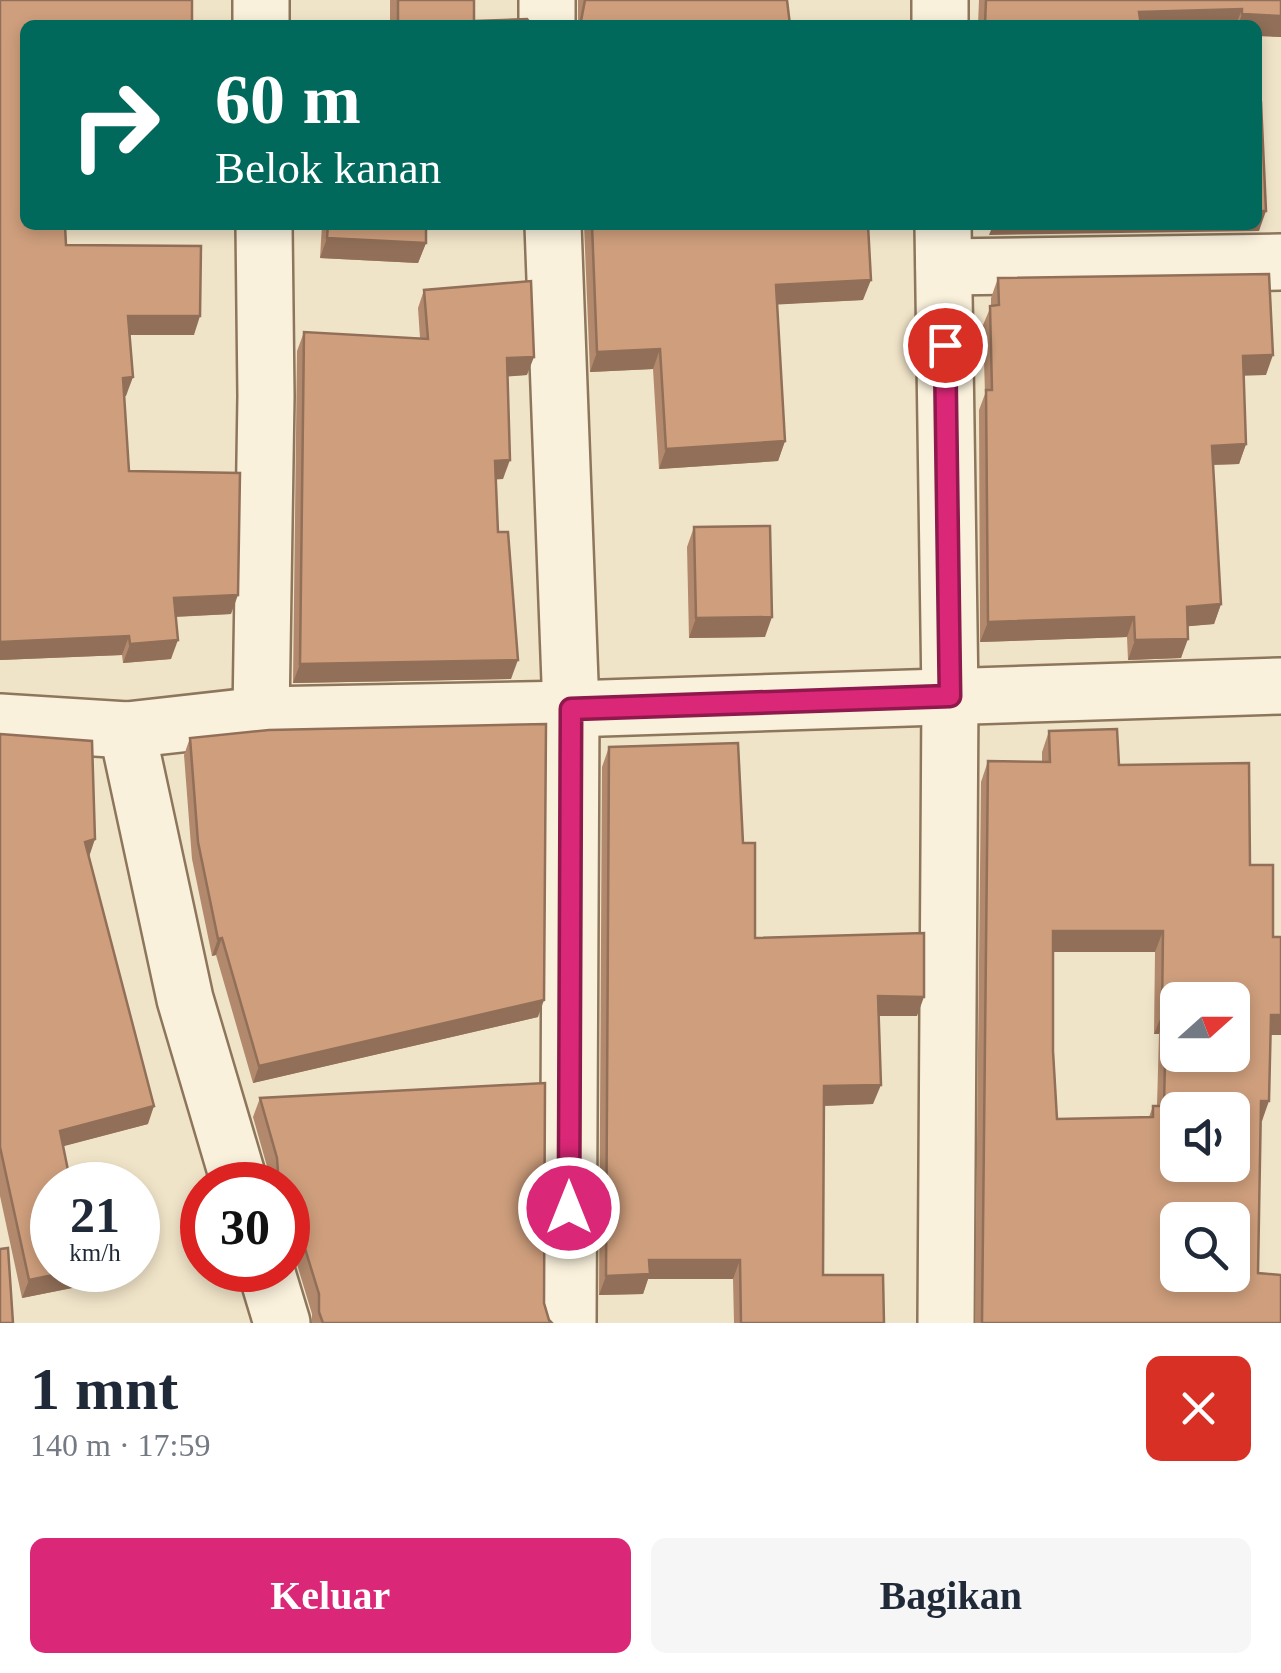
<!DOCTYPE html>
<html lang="id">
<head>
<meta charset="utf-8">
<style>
	:root { --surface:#fff; --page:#f6f6f7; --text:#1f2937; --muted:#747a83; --accent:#db2777 }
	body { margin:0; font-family:"Times New Roman",serif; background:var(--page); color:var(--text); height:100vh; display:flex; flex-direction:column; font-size:38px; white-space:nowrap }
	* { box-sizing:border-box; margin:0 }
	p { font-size:32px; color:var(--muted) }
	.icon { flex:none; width:55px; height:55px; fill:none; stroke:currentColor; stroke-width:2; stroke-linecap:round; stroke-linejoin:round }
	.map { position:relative; height:1323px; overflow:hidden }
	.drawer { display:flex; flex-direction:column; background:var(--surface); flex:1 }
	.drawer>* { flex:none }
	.guide { position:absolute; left:20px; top:20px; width:1242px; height:210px; border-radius:15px; box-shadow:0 5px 15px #0003; background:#00695c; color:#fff; overflow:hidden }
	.needle { width:65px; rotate:69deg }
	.buttons { position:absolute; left:1160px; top:982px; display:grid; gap:20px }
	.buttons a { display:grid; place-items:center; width:90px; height:90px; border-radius:15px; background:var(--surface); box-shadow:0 5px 15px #0003; font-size:50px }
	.speed { position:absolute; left:30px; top:1162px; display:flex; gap:20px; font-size:50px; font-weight:700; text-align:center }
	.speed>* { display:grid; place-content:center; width:130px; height:130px; border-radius:50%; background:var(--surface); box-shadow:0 5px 15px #0003; line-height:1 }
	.speed small { font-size:25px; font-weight:400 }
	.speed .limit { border:15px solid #d22; background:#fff; color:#111 }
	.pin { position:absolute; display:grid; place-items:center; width:85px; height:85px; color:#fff; margin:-42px; border:5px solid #fff; border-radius:50%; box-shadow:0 2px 10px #0007 }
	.me { position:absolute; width:110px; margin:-55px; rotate:0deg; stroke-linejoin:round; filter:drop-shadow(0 0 8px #0008) }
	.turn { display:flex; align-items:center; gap:35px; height:210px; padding:0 30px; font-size:45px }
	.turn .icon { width:130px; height:130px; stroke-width:2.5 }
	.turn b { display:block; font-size:70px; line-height:85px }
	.round { display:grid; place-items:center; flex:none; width:105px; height:105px; border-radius:15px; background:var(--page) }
	.head { display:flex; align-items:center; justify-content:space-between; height:170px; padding:0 30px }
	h1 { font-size:60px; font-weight:600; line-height:75px }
	.cta { display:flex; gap:20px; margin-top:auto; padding:20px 30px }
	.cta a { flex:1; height:115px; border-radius:15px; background:var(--accent); color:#fff; font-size:40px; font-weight:600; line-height:115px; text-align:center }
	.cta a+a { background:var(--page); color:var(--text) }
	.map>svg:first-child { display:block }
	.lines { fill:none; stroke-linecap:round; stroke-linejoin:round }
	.street-casing { stroke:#8d765c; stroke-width:60 }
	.street { stroke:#faf1dc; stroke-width:55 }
	.wall { fill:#b2896c; fill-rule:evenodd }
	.shaded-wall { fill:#916f58 }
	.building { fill:#cf9f7d; stroke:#916f58; stroke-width:2.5; fill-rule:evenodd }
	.route-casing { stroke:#8e194d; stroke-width:25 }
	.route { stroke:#db2777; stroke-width:18 }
</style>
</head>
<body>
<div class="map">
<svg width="1281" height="1323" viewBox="0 0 1281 1323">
	<rect width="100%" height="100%" fill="#f0e4c8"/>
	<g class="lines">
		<defs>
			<g id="street">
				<path d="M261,0v25"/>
				<path d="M547,0v25"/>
				<path d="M940,0v25"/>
				<path d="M553,225l18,484 -3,614"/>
				<path d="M943,225l7,471 -4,627"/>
				<path d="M944,267l337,-5"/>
				<path d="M261,715l5,-319 -2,-171"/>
				<path d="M0,722l127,8 134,-15 310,-6 710,-23"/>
				<path d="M127,730l58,269 55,186"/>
				<path d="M266,1270l16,53"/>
			</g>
		</defs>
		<use href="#street" class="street-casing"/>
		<use href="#street" class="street"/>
	</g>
	<g class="wall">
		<path d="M0,0l25,25 41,220 128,90h-64l3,42 -9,19 5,75 102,143 -55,3 -5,42 -48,4 -1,-8 -122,5z"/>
		<path d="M390,0h84v21l58,4h-142z"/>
		<path d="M578,0h209l-209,24z"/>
		<path d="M979,0h302v37l-23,-1v-11h-280z"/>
		<path d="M322,225h104v18l-8,20 -98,-5z"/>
		<path d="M584,225h284l-5,75 -86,4 8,137 -7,20 -119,8 -6,-100 -63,3z"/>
		<path d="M998,278l268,97h-22l2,69 -7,20 -26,1 8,139 -7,20 -26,2 -7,32 -53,2 -1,-23 -147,5 -1,-232 6,-16 -2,-69 8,-19v-8z"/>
		<path d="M424,290l103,85 -19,1 -5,103h-7l2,53 13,147 -218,4 4,-332 7,-19 116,6 -2,-30z"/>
		<path d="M694,527l71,110 -76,1 -2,-91z"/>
		<path d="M1049,731l70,34 131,100 23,72h8v98h-10l-9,86h-2l-2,152 23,50h-306l6,-541 7,-21 54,1v-10zM1053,952h102l-1,82h5l-2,72h-4l-4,11 -92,2 -4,-68z"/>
		<path d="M0,734l89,123 59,267 -85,22 19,140 -60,12 -22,-102z"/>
		<path d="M190,738l348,279 -285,66 -37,-128 -4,1 -20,-97 -8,-104z"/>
		<path d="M609,747l134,96 12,95 162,78h-39l-5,88 -49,2 -1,169 61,48h-150l-1,-44h-85l-5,15 -44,1 3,-528z"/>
		<path d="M260,1098l284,205 5,17 3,3h-240v-9l-16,-53 -8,-13v-63h-18v-8l-17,-60z"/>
	</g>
	<g class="shaded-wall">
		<path d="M1242,9l-6,16h-102l5,-13z"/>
		<path d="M1242,14l39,2v21l-23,-1v-11h-20z"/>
		<path d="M1258,211h8l-7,20 -270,4 4,-10h265z"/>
		<path d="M327,238l99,5 -8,20 -98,-5z"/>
		<path d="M871,280l-8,20 -94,5 7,-20z"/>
		<path d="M128,316h72l-6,19h-72z"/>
		<path d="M660,349l-7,20 -63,3 7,-20z"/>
		<path d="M1273,355l-7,20 -30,1 7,-20z"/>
		<path d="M534,357l-7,18 -27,2 7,-19z"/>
		<path d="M133,377l-7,19 -10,1 7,-19z"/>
		<path d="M785,441l-7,20 -119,8 7,-20z"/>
		<path d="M1246,444l-7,20 -34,1 7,-19z"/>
		<path d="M510,460l-7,19 -15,1 7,-19z"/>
		<path d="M238,595l-7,19 -63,3 6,-19z"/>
		<path d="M1221,604l-7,20 -34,3 7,-20z"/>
		<path d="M772,617l-7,20 -76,1 7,-20z"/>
		<path d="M1134,617l-7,20 -147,5 8,-20z"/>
		<path d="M129,636l-7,19 -122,5v-18z"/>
		<path d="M1188,639l-7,19 -53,2 7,-20z"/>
		<path d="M178,640l-7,19 -48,4 7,-19z"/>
		<path d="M518,660l-7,19 -218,4 7,-19z"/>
		<path d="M95,839l-6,18 -4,-15z"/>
		<path d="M1053,931h110l-8,21h-109z"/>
		<path d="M222,938l-6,17 -4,1 6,-17z"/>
		<path d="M878,996l46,1 -7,19h-46z"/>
		<path d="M544,1000l-6,17 -285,66 6,-17z"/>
		<path d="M1162,1014h4l-7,20h-5z"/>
		<path d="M1271,1015h10v20h-17z"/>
		<path d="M881,1085l-8,19 -56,2 7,-20z"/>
		<path d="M1261,1101h8l-7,20h-9z"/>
		<path d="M154,1106l-6,18 -95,25 7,-18z"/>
		<path d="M649,1260h91l-7,19h-85l-5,15 -44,1 7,-19z"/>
		<path d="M77,1270h11l-6,16 -60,12 7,-18z"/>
	</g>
	<g class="building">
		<path d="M0,0h192v25h-167v200h40l1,20 135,1 -1,70h-72l5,61 -10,1 6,93 111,2 -2,122 -64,3 4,42 -48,4 -1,-8 -129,6z"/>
		<path d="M398,0h76v21l53,-2 5,6h-134z"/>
		<path d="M585,0h202l3,25h-213l4,-4z"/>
		<path d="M986,0h295v16l-39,-2v-5l-103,3 2,13h-156z"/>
		<path d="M1258,102h3l5,109h-8z"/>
		<path d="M328,225h98v18l-99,-5z"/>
		<path d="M592,225h276l3,55 -95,5 9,156 -119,8 -6,-100 -63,3z"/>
		<path d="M1269,274l4,81 -30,1 3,88 -34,2 9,158 -34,3 1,32 -53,1 -1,-23 -146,5 -2,-232h6l-2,-84 9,-1 -1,-27z"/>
		<path d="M531,281l3,76 -27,1 3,102 -15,1 3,71h10l10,128 -218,4 4,-332 124,7 -4,-49z"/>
		<path d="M770,526l2,91 -76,1 -2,-91z"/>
		<path d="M546,724l-2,276 -285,66 -37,-128 -4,1 -20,-97 -8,-104 79,-8z"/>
		<path d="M1117,729l2,36 130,-2 1,102h23v72h8v78h-10l-2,86h-8l-3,172 23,2v48h-299l6,-562 62,1 -1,-31zM1053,931h110l-1,83h4l-2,92h-11v11l-96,2 -4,-68zM1178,1000h54v55h-54zM1178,1110h54v55h-54zM1178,1220h54v55h-54z"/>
		<path d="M0,734l92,7 3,98 -10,3 69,264 -94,25 11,54h-19v85h25l-48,10 -29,-133z"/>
		<path d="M738,743l5,100h12v95l169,-5v64l-46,-1 3,89 -57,1 -1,189h60l1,48h-143l-1,-63h-91l1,14 -44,2 3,-529z"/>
		<path d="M545,1083l-1,220 5,17 3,3h-229l-4,-11v-18l-16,-52 -8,-14 -7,-4v-39h-14l-1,-3 5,-10 -1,-14 -17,-60z"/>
		<path d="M8,1248l5,75h-13v-74z"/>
	</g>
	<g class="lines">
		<defs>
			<path id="route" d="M569,1208l2,-499 379,-13 -5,-351"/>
		</defs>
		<use href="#route" class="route-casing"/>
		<use href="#route" class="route"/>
	</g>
</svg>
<div class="buttons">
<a><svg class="needle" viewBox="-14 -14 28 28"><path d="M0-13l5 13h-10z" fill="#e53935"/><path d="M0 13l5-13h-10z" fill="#747a83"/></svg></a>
<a><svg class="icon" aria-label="sound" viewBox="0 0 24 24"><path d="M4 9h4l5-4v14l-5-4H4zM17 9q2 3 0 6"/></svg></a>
<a><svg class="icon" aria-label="search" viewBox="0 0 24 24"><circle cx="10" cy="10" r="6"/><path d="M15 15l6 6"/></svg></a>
</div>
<div class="speed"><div>21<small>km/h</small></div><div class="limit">30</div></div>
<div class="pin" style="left:945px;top:345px;background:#d93025"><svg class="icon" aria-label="arrive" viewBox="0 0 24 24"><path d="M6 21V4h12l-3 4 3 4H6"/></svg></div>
<svg class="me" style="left:569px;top:1208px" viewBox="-20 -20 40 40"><circle r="17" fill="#db2777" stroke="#fff" stroke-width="3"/><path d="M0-11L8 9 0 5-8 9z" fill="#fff"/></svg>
<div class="guide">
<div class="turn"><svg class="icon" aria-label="right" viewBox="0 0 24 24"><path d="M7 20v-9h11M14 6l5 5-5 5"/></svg><div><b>60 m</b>Belok kanan</div></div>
</div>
</div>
<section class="drawer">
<div class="head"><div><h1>1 mnt</h1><p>140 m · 17:59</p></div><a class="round" style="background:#d93025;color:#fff"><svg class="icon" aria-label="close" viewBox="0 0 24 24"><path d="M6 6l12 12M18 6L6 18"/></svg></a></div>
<div class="cta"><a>Keluar</a><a>Bagikan</a></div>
</section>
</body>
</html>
